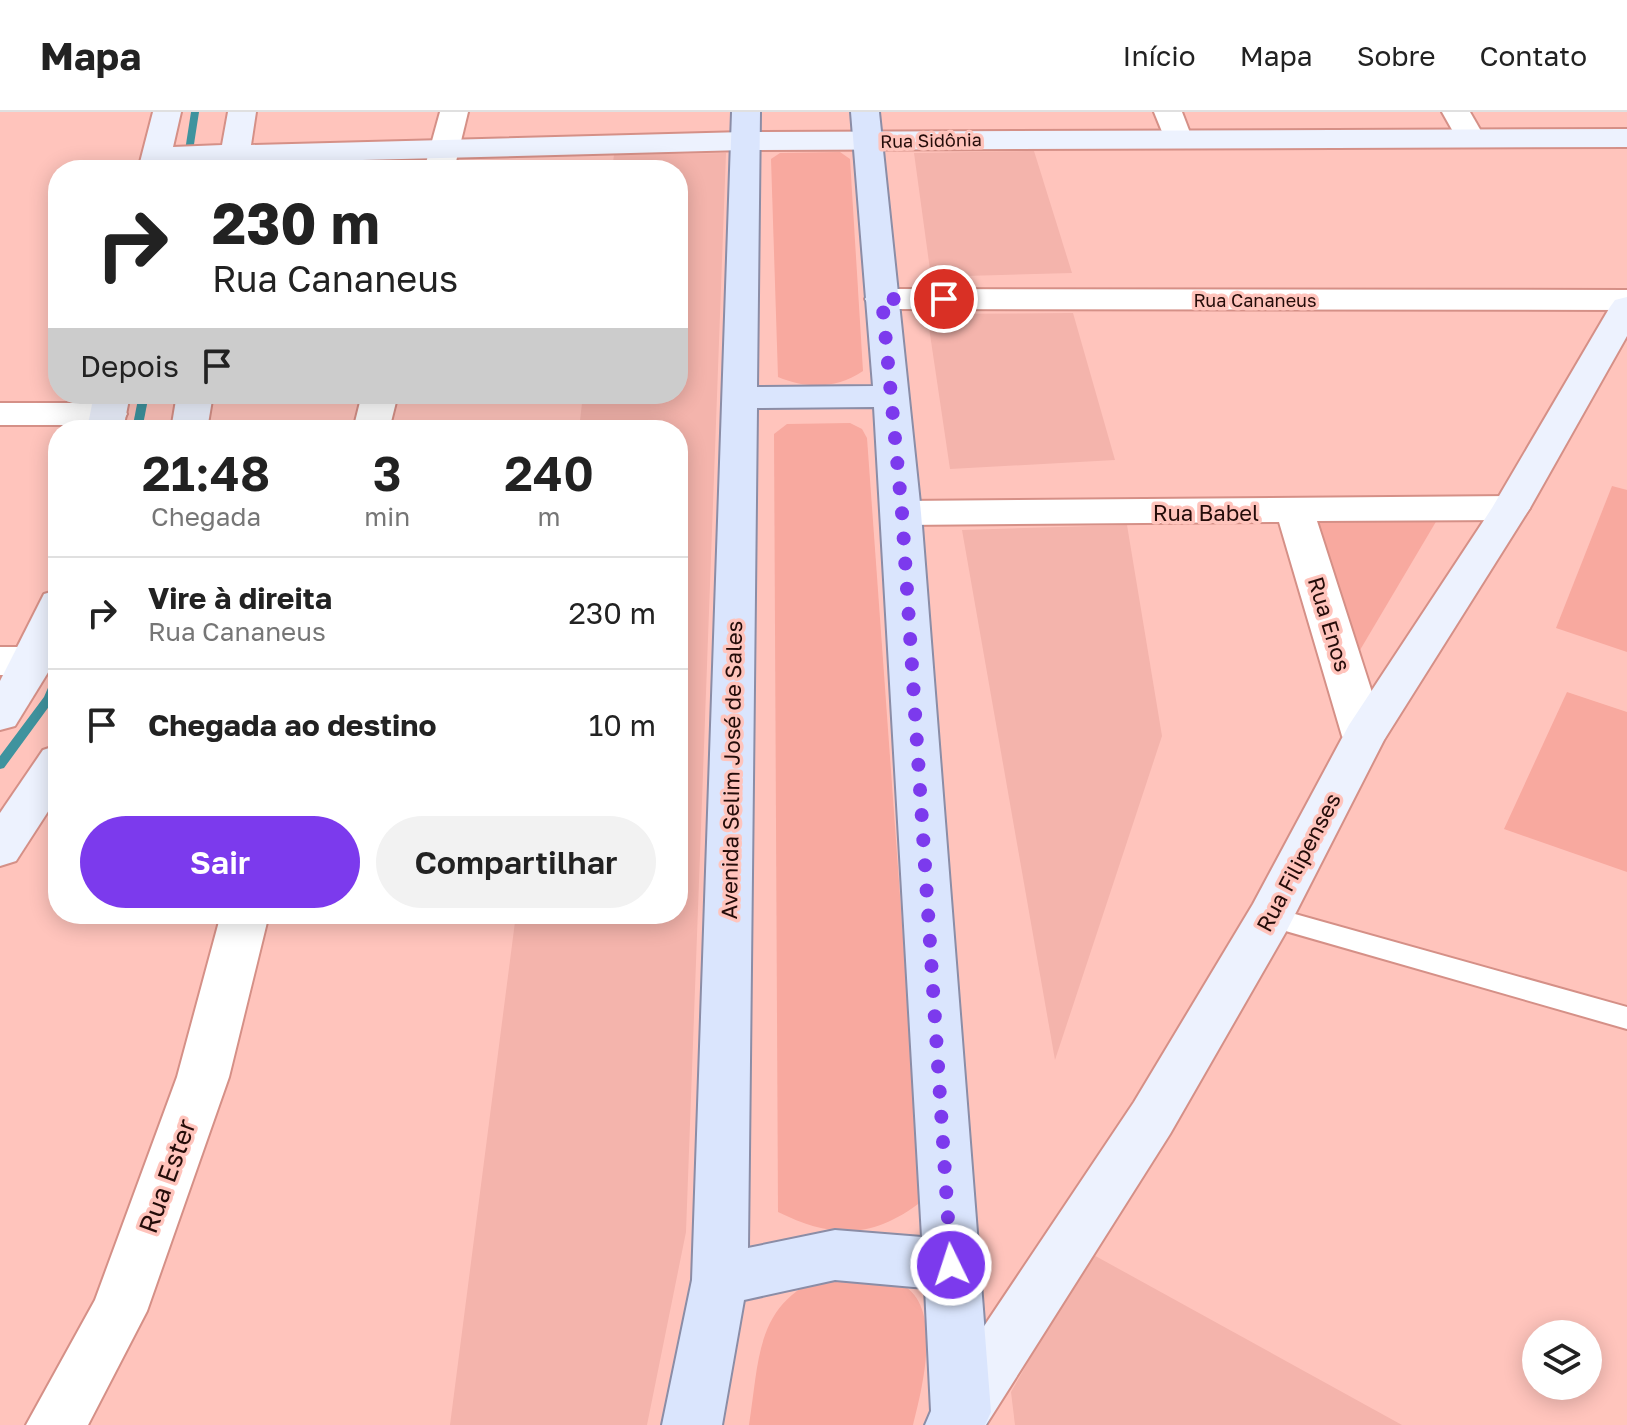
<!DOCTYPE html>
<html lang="pt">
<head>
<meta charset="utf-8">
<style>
	:root { --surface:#fff; --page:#f2f2f2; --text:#222; --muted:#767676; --line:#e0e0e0; --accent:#7c3aed }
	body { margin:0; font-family:"Golos Text",sans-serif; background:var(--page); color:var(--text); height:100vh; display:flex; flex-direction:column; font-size:30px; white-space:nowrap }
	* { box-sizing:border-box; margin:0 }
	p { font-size:26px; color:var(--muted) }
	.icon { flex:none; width:44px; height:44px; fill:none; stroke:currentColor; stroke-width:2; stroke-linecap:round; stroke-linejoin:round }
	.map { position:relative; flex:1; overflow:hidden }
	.drawer { position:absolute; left:48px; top:308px; width:640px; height:504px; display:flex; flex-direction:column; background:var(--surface); border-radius:32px; box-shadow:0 4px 20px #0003 }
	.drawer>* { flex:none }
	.hud { position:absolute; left:48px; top:48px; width:640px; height:244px; border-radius:32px; box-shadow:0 4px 20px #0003; background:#fff; color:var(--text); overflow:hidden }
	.buttons { position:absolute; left:1522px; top:1208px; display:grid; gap:16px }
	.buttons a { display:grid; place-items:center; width:80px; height:80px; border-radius:50%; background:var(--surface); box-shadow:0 4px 20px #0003; font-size:40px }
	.pin { position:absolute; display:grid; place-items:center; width:68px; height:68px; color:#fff; margin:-34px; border:4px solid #fff; border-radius:50%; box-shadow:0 2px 8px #0007 }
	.me { position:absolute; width:88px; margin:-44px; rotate:356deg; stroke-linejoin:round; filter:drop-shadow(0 0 6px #0008) }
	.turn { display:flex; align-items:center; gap:28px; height:168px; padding:0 32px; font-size:36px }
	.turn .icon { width:104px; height:104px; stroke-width:2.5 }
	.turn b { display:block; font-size:56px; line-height:68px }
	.then { display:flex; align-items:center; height:76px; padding:0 32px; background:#0003; gap:16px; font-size:30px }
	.eta { display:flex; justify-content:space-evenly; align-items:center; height:136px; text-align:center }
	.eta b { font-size:48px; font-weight:600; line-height:56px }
	.button { display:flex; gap:16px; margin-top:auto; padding:16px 32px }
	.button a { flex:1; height:92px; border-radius:48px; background:var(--accent); color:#fff; font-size:32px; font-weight:600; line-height:92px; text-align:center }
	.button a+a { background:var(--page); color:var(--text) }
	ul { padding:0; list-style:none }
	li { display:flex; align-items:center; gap:24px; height:112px; padding:0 32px; border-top:2px solid var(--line) }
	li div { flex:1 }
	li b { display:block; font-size:30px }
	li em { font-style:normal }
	header { display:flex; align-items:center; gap:48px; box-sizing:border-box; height:112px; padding:0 40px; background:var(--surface); border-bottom:2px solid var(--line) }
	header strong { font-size:38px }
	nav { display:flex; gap:44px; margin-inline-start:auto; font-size:28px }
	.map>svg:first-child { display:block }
	.built { fill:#f4b4ac }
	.green { fill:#f8a99f }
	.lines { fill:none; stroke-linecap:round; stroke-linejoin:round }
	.stream { fill:#3f939e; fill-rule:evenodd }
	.lane-casing { stroke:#d59087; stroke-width:4 }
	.street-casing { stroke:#d59087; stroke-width:4 }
	.secondary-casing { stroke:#d59087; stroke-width:4 }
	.primary-casing { stroke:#8b8da6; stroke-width:4 }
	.lane { fill:#fff; fill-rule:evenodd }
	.street { fill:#fff; fill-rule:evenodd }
	.secondary { fill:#edf2fe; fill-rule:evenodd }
	.primary { fill:#dae5fd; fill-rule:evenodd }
	.route { stroke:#7c3aed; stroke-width:14; stroke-dasharray:0 25.2 }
	.labels { text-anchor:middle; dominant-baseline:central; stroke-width:7; stroke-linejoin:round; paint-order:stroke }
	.far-street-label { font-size:18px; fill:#240c09; stroke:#ffc4bc }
	.street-label { font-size:22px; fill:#240c09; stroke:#ffc4bc }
	.near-street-label { font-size:26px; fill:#240c09; stroke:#ffc4bc }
</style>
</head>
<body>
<header>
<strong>Mapa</strong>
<nav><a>Início</a><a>Mapa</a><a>Sobre</a><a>Contato</a></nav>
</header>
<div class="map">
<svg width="1627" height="1313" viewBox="0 0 1627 1313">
	<rect width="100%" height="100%" fill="#ffc4bc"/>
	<g class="built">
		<path d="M1034,39l38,122 -141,4 -17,-124z"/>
		<path d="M726,41l-40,1079 -39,193h-197l66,-511h162v-484h-99l4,-36h95v-224h-66l2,-15z"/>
		<path d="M1073,201l42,147 -165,9 -23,-155z"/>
		<path d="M1127,413l35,211 -107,324 -93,-530z"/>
		<path d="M1090,1141l312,172h-387l-4,-33z"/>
	</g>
	<g class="green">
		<path d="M840,40l10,7 13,212c-27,18 -56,18 -85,6l-7,-218 9,-6z"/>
		<path d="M850,311l12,6 5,9 55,763c-49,38 -89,38 -144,11l-4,-778 13,-10z"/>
		<path d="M1612,374l15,4v162l-71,-24z"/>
		<path d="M1450,386l-103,174 -43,-171z"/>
		<path d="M1567,580l60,20v160l-123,-43z"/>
		<path d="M830,1162c21,2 48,1 68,9 47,18 24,106 15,142h-164c11,-69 6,-124 81,-151z"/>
	</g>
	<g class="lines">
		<g class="stream">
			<path d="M191,0h8l-9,58h-8z"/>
			<path d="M139,282h10l-7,36h-10z"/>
			<path d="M58,561v17l-5,11 -49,67 -4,1v-13l44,-59 10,-23z"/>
		</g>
		<defs>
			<path id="lane" d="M1270,795l357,100v22l-366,-105 -4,-7 4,-7z"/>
			<g id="street">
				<path d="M440,0h28l-14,58h-30z"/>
				<path d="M1154,0h28l10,26 -5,6h-20z"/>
				<path d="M1442,0h28l15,26 -5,6h-20z"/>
				<path d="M882,177l745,1v20l-745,-1 -12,-3 -5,-7 5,-7z"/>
				<path d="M362,282h36l-9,36h-36z"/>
				<path d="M0,291h109l13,3 5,8 -5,8 -13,3h-109z"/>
				<path d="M1511,384l13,4 6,8 -6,8 -13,4 -194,1 69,215 -7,11 -15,4 -15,-4 -7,-11 -63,-214 -377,3 -13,-4 -6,-8 6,-8 13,-4z"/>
				<path d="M0,535h34l15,4 6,10 -6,10 -15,4h-34z"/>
				<path d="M221,802h48l-40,163 -82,234 -59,114h-62l69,-125 82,-223z"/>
			</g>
			<g id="secondary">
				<path d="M153,0h28l-8,35 49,-2 6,-33h28l-5,33 493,-13 883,-3v18l-883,3 -496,13 -1,7h-30l1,-7 -49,2 -1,5h-30z"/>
				<path d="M1627,185v39l-97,172 -146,232 -97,190 -117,204 -184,291h-49l-6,-13 9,-20 194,-290 119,-198 96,-179 143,-217 118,-201 5,-7z"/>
				<path d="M94,282h36l-7,36h-36z"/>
				<path d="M177,282h36l-6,36h-36z"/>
				<path d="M58,478v63l-3,8 -40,65 -15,4v-49l44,-87z"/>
				<path d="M58,633v51l-42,65 -16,5v-53l43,-63z"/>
			</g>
			<path id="primary" d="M732,0h28l-3,275 116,-1 -22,-274h28l42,401 70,899 -6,13h-60l6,-14 -6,-123 -90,-8 -91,20 -22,125h-60l30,-145zM874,295l48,830 -87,-7 -87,18 9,-840z"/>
		</defs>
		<use href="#lane" class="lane-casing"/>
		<use href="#street" class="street-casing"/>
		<use href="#secondary" class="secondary-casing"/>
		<use href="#primary" class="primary-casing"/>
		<use href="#lane" class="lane"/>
		<use href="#street" class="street"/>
		<use href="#secondary" class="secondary"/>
		<use href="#primary" class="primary"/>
	</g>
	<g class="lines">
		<path class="route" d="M944,187h-62l20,214 49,752"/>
	</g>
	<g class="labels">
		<g class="far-street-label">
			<text transform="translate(931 28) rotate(-1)">Rua Sidônia</text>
			<text x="1255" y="188">Rua Cananeus</text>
		</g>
		<g class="street-label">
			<text x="1206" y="400">Rua Babel</text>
			<text transform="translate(1330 512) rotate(73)">Rua Enos</text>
			<text transform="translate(731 658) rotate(-89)">Avenida Selim José de Sales</text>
			<text transform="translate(1298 750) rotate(-62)">Rua Filipenses</text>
		</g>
		<g class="near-street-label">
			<text transform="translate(167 1064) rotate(-70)">Rua Ester</text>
		</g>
	</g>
</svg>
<div class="buttons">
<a><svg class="icon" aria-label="layers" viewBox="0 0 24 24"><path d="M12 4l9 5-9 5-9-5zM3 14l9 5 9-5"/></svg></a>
</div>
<div class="pin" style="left:944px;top:187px;background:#d93025"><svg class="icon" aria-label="arrive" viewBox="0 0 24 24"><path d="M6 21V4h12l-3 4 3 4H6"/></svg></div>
<svg class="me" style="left:951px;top:1153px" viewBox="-20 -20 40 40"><circle r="17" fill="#7c3aed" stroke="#fff" stroke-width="3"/><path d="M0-11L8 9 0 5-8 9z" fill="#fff"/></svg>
<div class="hud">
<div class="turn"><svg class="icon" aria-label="right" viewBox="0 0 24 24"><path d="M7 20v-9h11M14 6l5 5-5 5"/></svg><div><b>230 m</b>Rua Cananeus</div></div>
<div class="then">Depois<svg class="icon" aria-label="arrive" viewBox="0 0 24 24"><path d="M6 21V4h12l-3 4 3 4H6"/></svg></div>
</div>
<section class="drawer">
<div class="eta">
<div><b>21:48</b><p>Chegada</p></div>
<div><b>3</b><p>min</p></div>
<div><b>240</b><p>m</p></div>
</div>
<ul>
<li><svg class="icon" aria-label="right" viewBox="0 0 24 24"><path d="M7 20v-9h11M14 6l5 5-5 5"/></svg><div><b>Vire à direita</b><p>Rua Cananeus</p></div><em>230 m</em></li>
<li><svg class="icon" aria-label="arrive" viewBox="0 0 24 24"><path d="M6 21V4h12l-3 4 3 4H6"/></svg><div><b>Chegada ao destino</b></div><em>10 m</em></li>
</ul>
<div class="button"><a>Sair</a><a>Compartilhar</a></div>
</section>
</div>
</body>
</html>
